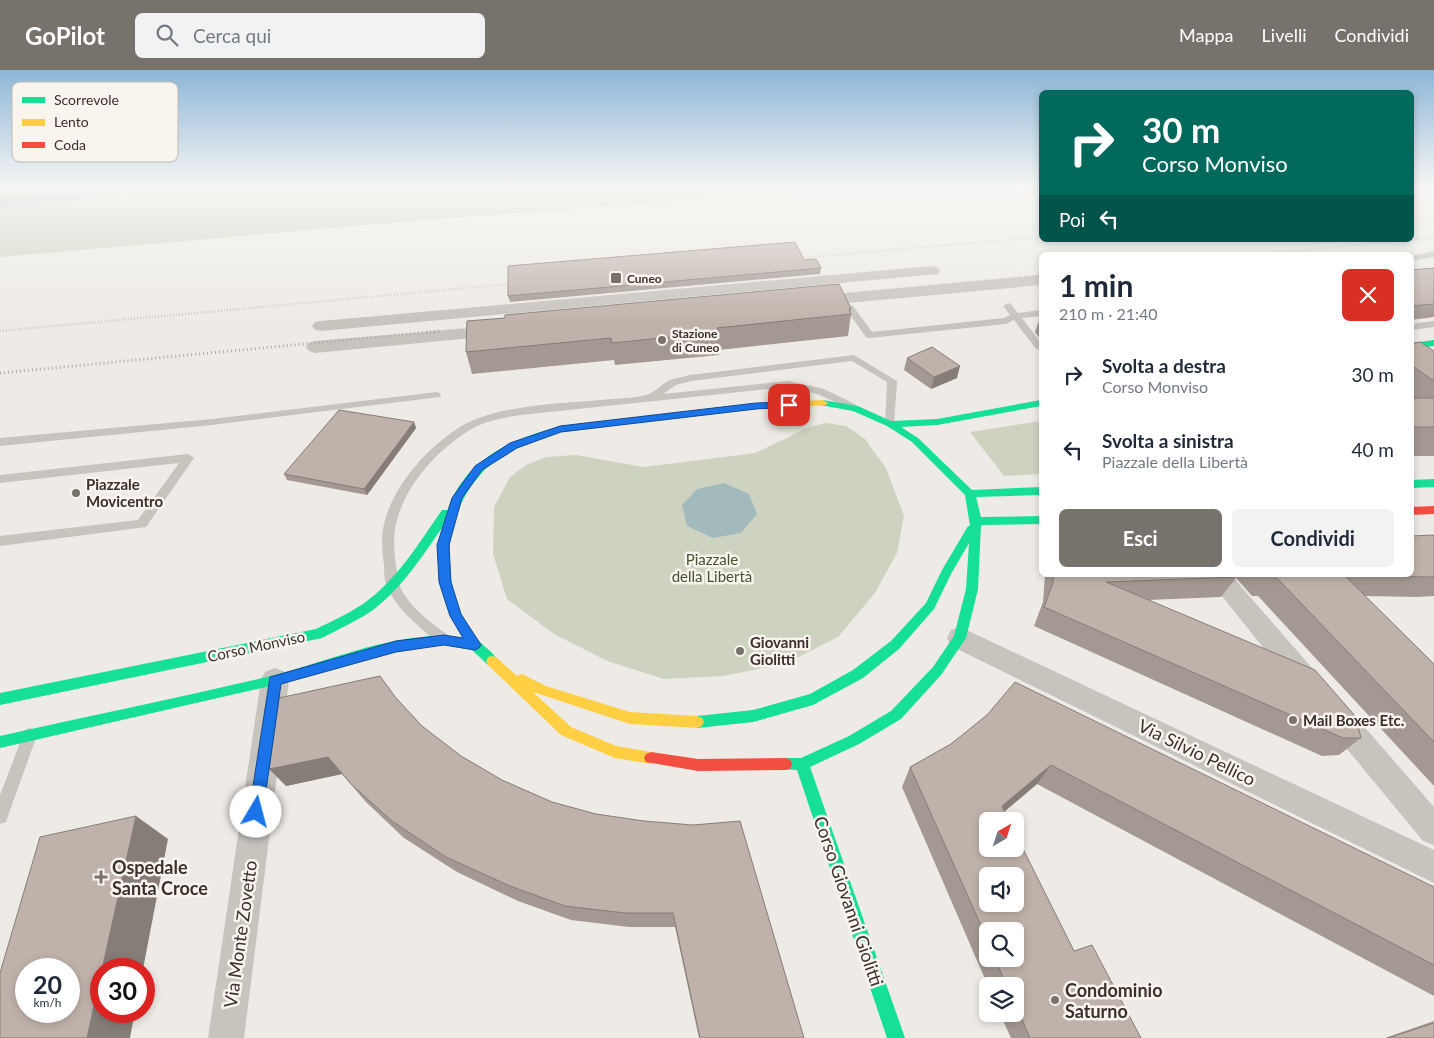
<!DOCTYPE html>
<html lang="it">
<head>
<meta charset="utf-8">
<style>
	:root { --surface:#fff; --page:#f2f2f3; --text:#1f2937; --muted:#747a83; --accent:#78726d }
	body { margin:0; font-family:Lato,sans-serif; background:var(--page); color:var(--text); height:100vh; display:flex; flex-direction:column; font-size:19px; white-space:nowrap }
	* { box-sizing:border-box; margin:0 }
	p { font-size:16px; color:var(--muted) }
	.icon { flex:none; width:28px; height:28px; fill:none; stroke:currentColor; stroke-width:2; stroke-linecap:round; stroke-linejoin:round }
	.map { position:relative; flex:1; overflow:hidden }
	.details { position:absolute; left:1039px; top:182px; width:375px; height:325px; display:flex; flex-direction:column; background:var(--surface); border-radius:8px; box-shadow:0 2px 8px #0003 }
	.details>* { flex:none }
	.top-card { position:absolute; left:1039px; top:20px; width:375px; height:152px; border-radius:8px; box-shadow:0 2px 8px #0003; background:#00695c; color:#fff; overflow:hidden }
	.needle { width:32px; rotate:39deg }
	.controls { position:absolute; left:979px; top:742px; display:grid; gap:10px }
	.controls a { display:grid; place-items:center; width:45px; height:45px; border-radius:8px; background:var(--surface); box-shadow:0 2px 8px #0003; font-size:25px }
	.speed { position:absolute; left:15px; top:888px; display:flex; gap:10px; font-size:25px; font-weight:700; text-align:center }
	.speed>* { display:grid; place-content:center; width:65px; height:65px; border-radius:50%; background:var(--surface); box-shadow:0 2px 8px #0003; line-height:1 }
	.speed small { font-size:12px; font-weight:400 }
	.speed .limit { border:8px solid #d22; background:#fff; color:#111 }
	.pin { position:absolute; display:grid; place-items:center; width:42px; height:42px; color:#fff; margin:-21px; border-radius:10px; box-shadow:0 2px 8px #0006 }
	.me { position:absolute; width:55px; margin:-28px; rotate:8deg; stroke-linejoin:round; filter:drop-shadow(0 0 4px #0008) }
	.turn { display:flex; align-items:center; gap:18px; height:105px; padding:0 20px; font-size:22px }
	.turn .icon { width:65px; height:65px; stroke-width:2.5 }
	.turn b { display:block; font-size:35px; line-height:42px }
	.then { display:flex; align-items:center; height:48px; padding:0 20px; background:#0003; gap:10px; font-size:19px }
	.round { display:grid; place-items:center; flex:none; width:52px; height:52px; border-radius:8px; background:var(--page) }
	.head { display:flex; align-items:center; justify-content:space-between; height:85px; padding:0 20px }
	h1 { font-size:30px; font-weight:700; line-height:38px }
	.cta { display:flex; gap:10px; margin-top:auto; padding:10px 20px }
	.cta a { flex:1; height:58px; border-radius:8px; background:var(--accent); color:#fff; font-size:20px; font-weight:700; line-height:58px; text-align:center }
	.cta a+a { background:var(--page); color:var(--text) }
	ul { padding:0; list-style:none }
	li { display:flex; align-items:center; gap:15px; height:75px; padding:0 20px }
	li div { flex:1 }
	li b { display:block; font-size:19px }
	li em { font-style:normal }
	header { display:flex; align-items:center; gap:30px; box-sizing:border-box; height:70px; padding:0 25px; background:var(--accent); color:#fff }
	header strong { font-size:24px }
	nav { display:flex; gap:28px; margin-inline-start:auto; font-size:18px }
	.search { width:350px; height:45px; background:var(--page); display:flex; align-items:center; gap:12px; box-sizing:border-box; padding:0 18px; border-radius:8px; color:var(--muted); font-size:19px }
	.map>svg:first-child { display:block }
	.green { fill:#ced3c1 }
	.water { fill:#a3babd }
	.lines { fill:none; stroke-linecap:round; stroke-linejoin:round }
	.canal { fill:#a3babd; fill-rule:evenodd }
	.lane { fill:#c7c3bd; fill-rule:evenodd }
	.street { fill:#c7c3bd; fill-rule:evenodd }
	.fast { fill:#16e098; fill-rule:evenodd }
	.slow { fill:#ffcf43; fill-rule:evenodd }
	.jam { fill:#f24e42; fill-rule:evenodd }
	.rail-far1 { stroke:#afaba8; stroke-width:2.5; stroke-dasharray:0.5 2.5; stroke-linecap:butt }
	.rail { stroke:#afaba8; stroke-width:3; stroke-dasharray:1 3; stroke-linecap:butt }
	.wall { fill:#a49992; fill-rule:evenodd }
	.shaded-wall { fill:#867d77 }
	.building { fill:#bfb2aa; stroke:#867d77; fill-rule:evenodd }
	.route { fill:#1a73e8; stroke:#114b97 }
	.poi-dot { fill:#78726d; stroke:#f9f5ee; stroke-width:2 }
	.labels { text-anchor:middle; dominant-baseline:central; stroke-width:5; stroke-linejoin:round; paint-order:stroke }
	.far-poi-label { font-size:12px; font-weight:bold; fill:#38312c; stroke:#f9f5ee; text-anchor:start }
	.poi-label { font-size:15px; font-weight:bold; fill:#38312c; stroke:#f9f5ee; text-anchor:start }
	.park-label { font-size:15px; fill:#445432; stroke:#f9f5ee }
	.street-label { font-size:15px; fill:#38312c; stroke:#f9f5ee }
	.near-street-label { font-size:18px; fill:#38312c; stroke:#f9f5ee }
	.near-poi-label { font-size:18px; font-weight:bold; fill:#38312c; stroke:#f9f5ee; text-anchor:start }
	.key { fill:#f9f5ee; stroke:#bfbab4; stroke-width:1 }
	.key-label { font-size:14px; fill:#38312c }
</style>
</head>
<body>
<header>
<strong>GoPilot</strong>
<div class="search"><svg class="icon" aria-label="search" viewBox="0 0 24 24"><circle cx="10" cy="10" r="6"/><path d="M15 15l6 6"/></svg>Cerca qui</div>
<nav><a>Mappa</a><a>Livelli</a><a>Condividi</a></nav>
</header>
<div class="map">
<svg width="1434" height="968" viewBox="0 0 1434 968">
	<rect width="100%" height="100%" fill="#eeebe6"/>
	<g class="green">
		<path d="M30,117h843l-449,33 -424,37v-67z"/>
		<path d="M1041,351v53l-37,2 -34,-44z"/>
		<path d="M826,353l20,3 19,13 21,29 18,48 -7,37 -22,40 -37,44 -53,27 -62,12 -59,3 -57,-18 -53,-27 -47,-35 -14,-45 1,-47 16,-30 16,-12 20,-8 30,-2 68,12 111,-14 54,-26z"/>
	</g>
	<path class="water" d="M724,413l25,11 8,20 -16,19 -28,5 -26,-12 -5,-21 15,-16z"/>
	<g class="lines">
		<path class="canal" d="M92,117h63l-3,4 -6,1 -146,16v-12z"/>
		<g class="lane">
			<path d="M1434,181v6l-23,4v-5z"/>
			<path d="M1008,233l3,1 7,9 23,-3v6l-19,2 19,25v7l-5,-1 -22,-29 -8,4 -137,14 -3,-1 -21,-29 5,-3 3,1 19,26 132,-14 6,-3 -7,-9z"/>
			<path d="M1434,251v6l-23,3v-6z"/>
			<path d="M854,285l43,26 -3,45h-8l-1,-2 2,-42 -35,-21 -161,20 -15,4 -13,9 125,-13 36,8 31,15 1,2 -5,3 -34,-15 -29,-7 -267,28c-15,2 -31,5 -44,11 -36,19 -72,58 -81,98 -3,13 -2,28 0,41 1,7 1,13 3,19 8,22 32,38 50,52l2,4 -2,4c-10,3 -18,-7 -25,-13 -15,-13 -31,-28 -38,-47 -2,-6 -2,-13 -2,-19 -2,-14 -3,-28 0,-41 9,-38 41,-74 73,-95 39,-26 109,-25 155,-30 11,-1 24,-1 34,-4 8,-2 15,-10 22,-14 7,-3 15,-4 22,-6z"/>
			<path d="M436,322l4,1 1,2 -1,2 -228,28 -212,21v-8l212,-19z"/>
			<path d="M188,384l6,4 -48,69 -146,19v-10l138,-16 41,-57 -179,20v-8z"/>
			<path d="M30,658l5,2 2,5 -29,81 -2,6 -6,2v-29l23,-60 2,-5z"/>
		</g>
		<g class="street">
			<path d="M932,196l6,2 2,3 -2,3 -617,57 -6,-1 -3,-4 3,-4 6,-1z"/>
			<path d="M1041,205v10l-226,21 -6,-1 -3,-4 3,-4 6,-1z"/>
			<path d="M498,256l6,1 3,4 -3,4 -189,18 -6,-2 -3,-4 3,-4 6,-2z"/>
			<path d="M1205,505h26l88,101 4,8 -4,8 -10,4 -10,-4z"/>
			<path d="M960,557l474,223v33l-483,-237 -4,-8 4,-8z"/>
			<path d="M275,598l10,4 4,8 -45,358h-36l53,-358 4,-8z"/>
			<path d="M1338,635l10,3 86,99v38l-11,-4 -95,-115 -4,-9 4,-9z"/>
		</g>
		<g class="fast">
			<path d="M1434,270v6l-23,3v-6z"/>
			<path d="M823,330l35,6 33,15 46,-2 104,-19v6l-104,19 -36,2 17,11 54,52 69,-3v8l-65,2 5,20 60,-1v8l-60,1 -3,64 -12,49 -25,37 -40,44 -42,25 -49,23 95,271h-18l-90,-268 -17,-1 -2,-5 2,-5 5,-1h16l48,-22 42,-25 42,-44 21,-31 12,-47 3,-46 -18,31 -17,35 -35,40 -36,29 -50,27 -60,17 -56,6 -5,-2 -2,-4 2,-4 5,-2 56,-6 57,-16 43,-24 38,-29 35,-38 16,-33 26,-44h2l-5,-31 -53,-53 -25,-16 -34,-15 -33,-6 -2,-2z"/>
			<path d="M583,353l5,3 -2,2c-8,2 -17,2 -26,4 -14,4 -30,9 -43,15 -63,31 -83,105 -56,166 4,10 12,21 19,29 6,6 14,11 18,19l-2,4 -4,1 -4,-1 -16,-15 -28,-5 -48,6 -121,34 -275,63v-12c92,-21 184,-39 275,-61 59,-15 128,-47 189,-37 -24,-36 -33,-71 -20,-113 -21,30 -41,62 -71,85 -16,11 -34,19 -51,28l-322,67v-12l316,-64c16,-8 32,-15 47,-25 34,-24 56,-61 79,-94h6c17,-57 82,-80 135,-87z"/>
			<path d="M1434,409v8l-23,1v-8z"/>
		</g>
		<g class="slow">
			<path d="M823,330l5,3 -2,2 -70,4 -173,20 -5,-3 5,-3 173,-20z"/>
			<path d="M492,586l4,1 21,19 5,-2 24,12 84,26 67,4 5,2 2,4 -2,4 -5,2 -67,-4 -97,-32 38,35 45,19 35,6 5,2 2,4 -2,4 -5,2 -36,-6 -54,-23 -73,-70 -2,-4 2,-4z"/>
		</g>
		<g class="jam">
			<path d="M1434,436v8l-23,1v-8z"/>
			<path d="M651,682l47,7 87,-1 5,1 2,5 -2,5 -5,1 -87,1 -52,-9 -2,-4 2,-4z"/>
		</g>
		<g class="rail-far1">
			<path d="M1411,149h23"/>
			<path d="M1411,170l23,-2"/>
			<path d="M1251,185l158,-15"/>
			<path d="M790,189l251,-22"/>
			<path d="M830,225l211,-20"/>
			<path d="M0,261l521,-48"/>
			<path d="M427,262l54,-5"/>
		</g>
		<path class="rail" d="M0,303l440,-42"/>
	</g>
	<g class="wall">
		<path d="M804,190l17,8 -1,6 -310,28 -2,-6z"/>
		<path d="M1434,198v49l-23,3v-50z"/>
		<path d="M851,239l-1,3 1,2 -3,22 -129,14v5l-104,10 -1,-5 -142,14 -6,-22 39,-34z"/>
		<path d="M1041,245v25l-6,-8z"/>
		<path d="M1411,274l23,7v105h-23z"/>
		<path d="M907,288l50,20 -26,11 -27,-19z"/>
		<path d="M414,352l2,6 -49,67 -80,-15 -3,-6z"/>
		<path d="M1434,465v61l-17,1 -52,-1 69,68v122l-176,-190h-6l-16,-18 -15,19 -73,3 213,138 -22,17 -17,1 -288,-130 9,-24 2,-27h366z"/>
		<path d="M396,628l26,28 39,30 41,24 50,22 44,12 208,224h-105l-24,-111h-46l-58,-7 -53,-19 -61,-29 -53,-34 -38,-36 -24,-28 -56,12z"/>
		<path d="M987,645l447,172v109l-397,-212 -33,28 70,139 67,87h-130l-11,-24h15v-28h-27l-86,-199 8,-20 41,-23zM988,861l27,28h-27z"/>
		<path d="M1434,951v17h-49z"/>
	</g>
	<g class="shaded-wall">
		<path d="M960,296l-3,12 -26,11 3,-12z"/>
		<path d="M414,352l2,6 -49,67 -3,-6z"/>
		<path d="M328,687l14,17 -56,12 -17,-17z"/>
		<path d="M1051,695l-14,19 -44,37 9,-15z"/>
		<path d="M136,746l32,23 -25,130h-41z"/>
		<path d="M101,903v38h34l-5,27h-43z"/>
	</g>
	<g class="building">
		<path d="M795,172l9,18 12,-1 5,9 -313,28v-30z"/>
		<path d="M1434,198v36l-23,2v-36z"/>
		<path d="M839,214l12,25h-2l2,5 -134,14 2,4 -107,11 -1,-5 -145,14 1,-31 38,-3v-3z"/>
		<path d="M1420,272l14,9v30l-23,-16v-21z"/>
		<path d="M932,277l28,19 -26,11 -27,-19z"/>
		<rect x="1411" y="328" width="23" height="29"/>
		<path d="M339,340l75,12 -50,67 -80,-15z"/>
		<path d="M1434,465v42l-89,-1 89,88v78l-159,-166h-7l-1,-1h144v-39z"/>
		<path d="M1053,505h181l2,2 -130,5 209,88 41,47 5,21h-18l-299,-131 9,-24z"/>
		<path d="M380,606l16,22 26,28 39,30 41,24 50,22 44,12 48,7 49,4 47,-4 64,217h-104l-27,-125h-48l-60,-7 -55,-20 -64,-29 -54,-36 -40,-36 -24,-28 -59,12 10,-71z"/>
		<path d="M1015,612l419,205v78l-383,-200 -49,41 7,15h-21v28h27v-16l59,118 18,-6 49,93h-111l-15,-35v-17h-8l-12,-27h20v-28h-27v10l-78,-174 41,-23 36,-29zM988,806h27v28h-27z"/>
		<path d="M136,746l-34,153h-1v4l-14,65h-87v-65l40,-136zM26,899h43v42h-43z"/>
		<path d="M1434,953v15h-46z"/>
	</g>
	<linearGradient id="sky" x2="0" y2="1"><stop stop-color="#8cb6d7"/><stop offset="0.46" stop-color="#f7f6f4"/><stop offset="1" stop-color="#f7f6f4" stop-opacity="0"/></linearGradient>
	<rect width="1434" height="253" fill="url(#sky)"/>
	<path class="route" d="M789,332l5,3 -1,2 -37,2 -195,23 -44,16 -35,22 -20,28 -13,47 2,37 10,32 20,31 -2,3 -4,2 -31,-5 -48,7 -115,32 -18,128 -2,5 -5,2 -5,-2 -2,-5 21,-135 126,-36 48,-6 19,3 -13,-22 -11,-34 -2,-37 15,-47 23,-32 35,-23 50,-17 196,-23z"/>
	<g class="poi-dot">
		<rect x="610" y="202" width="12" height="12" rx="2.5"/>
		<circle cx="662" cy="270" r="5"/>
		<circle cx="76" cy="423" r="5"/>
		<circle cx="740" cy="581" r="5"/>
		<circle cx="1293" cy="650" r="5"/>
		<path d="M98.5 799.5h5v5h5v5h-5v5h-5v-5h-5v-5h5z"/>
		<circle cx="1055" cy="930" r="5"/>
	</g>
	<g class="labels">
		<g class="far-poi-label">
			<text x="627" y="208">Cuneo</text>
			<text x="672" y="263">Stazione<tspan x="672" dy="14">di Cuneo</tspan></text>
		</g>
		<g class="poi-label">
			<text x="86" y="414">Piazzale<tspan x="86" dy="17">Movicentro</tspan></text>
			<text x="750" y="572">Giovanni<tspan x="750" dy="17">Giolitti</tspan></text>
			<text x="1303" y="650">Mail Boxes Etc.</text>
		</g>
		<g class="park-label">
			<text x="712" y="489">Piazzale<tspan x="712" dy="17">della Libertà</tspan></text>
		</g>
		<g class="street-label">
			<text transform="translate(256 576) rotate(-12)">Corso Monviso</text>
		</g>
		<g class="near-street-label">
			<text transform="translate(1197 682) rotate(26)">Via Silvio Pellico</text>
			<text transform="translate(849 831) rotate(71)">Corso Giovanni Giolitti</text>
			<text transform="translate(240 864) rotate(-82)">Via Monte Zovetto</text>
		</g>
		<g class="near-poi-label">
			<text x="112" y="797">Ospedale<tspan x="112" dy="21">Santa Croce</tspan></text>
			<text x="1065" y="920">Condominio<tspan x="1065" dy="21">Saturno</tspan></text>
		</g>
	</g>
	<rect x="12" y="12" width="166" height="80" rx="8" class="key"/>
	<rect x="22" y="27" width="23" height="6" fill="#16e098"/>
	<rect x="22" y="49" width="23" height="7" fill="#ffcf43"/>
	<rect x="22" y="72" width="23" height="6" fill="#f24e42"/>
	<g class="key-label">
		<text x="54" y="35">Scorrevole</text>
		<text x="54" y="57">Lento</text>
		<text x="54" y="80">Coda</text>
	</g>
</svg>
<div class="controls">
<a><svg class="needle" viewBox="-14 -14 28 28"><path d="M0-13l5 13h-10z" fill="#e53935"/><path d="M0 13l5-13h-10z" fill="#747a83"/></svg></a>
<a><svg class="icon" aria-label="sound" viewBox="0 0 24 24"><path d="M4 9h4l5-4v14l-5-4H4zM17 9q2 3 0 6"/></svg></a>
<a><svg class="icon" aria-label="search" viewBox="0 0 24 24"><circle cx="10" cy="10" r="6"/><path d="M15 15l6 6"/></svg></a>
<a><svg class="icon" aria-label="layers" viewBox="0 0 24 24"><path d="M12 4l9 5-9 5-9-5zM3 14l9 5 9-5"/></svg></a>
</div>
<div class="speed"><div>20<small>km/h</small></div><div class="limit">30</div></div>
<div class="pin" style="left:789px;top:335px;background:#d93025"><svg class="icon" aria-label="arrive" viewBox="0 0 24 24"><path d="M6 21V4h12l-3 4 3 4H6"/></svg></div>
<svg class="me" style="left:256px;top:742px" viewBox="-20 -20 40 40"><circle r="19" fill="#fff"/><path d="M0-13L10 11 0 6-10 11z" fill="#1a73e8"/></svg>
<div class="top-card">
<div class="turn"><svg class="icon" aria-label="right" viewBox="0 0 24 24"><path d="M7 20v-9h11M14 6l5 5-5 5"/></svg><div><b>30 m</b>Corso Monviso</div></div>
<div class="then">Poi<svg class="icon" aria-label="left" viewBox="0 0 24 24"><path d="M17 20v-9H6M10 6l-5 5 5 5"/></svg></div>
</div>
<section class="details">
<div class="head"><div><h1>1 min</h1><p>210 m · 21:40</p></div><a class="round" style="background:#d93025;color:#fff"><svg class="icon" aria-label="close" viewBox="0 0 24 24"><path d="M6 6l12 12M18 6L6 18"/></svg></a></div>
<ul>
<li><svg class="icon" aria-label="right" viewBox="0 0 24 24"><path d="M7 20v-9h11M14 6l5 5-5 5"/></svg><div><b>Svolta a destra</b><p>Corso Monviso</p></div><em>30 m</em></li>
<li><svg class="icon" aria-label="left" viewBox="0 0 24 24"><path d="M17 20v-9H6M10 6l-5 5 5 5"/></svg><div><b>Svolta a sinistra</b><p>Piazzale della Libertà</p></div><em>40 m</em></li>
</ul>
<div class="cta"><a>Esci</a><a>Condividi</a></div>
</section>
</div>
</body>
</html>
